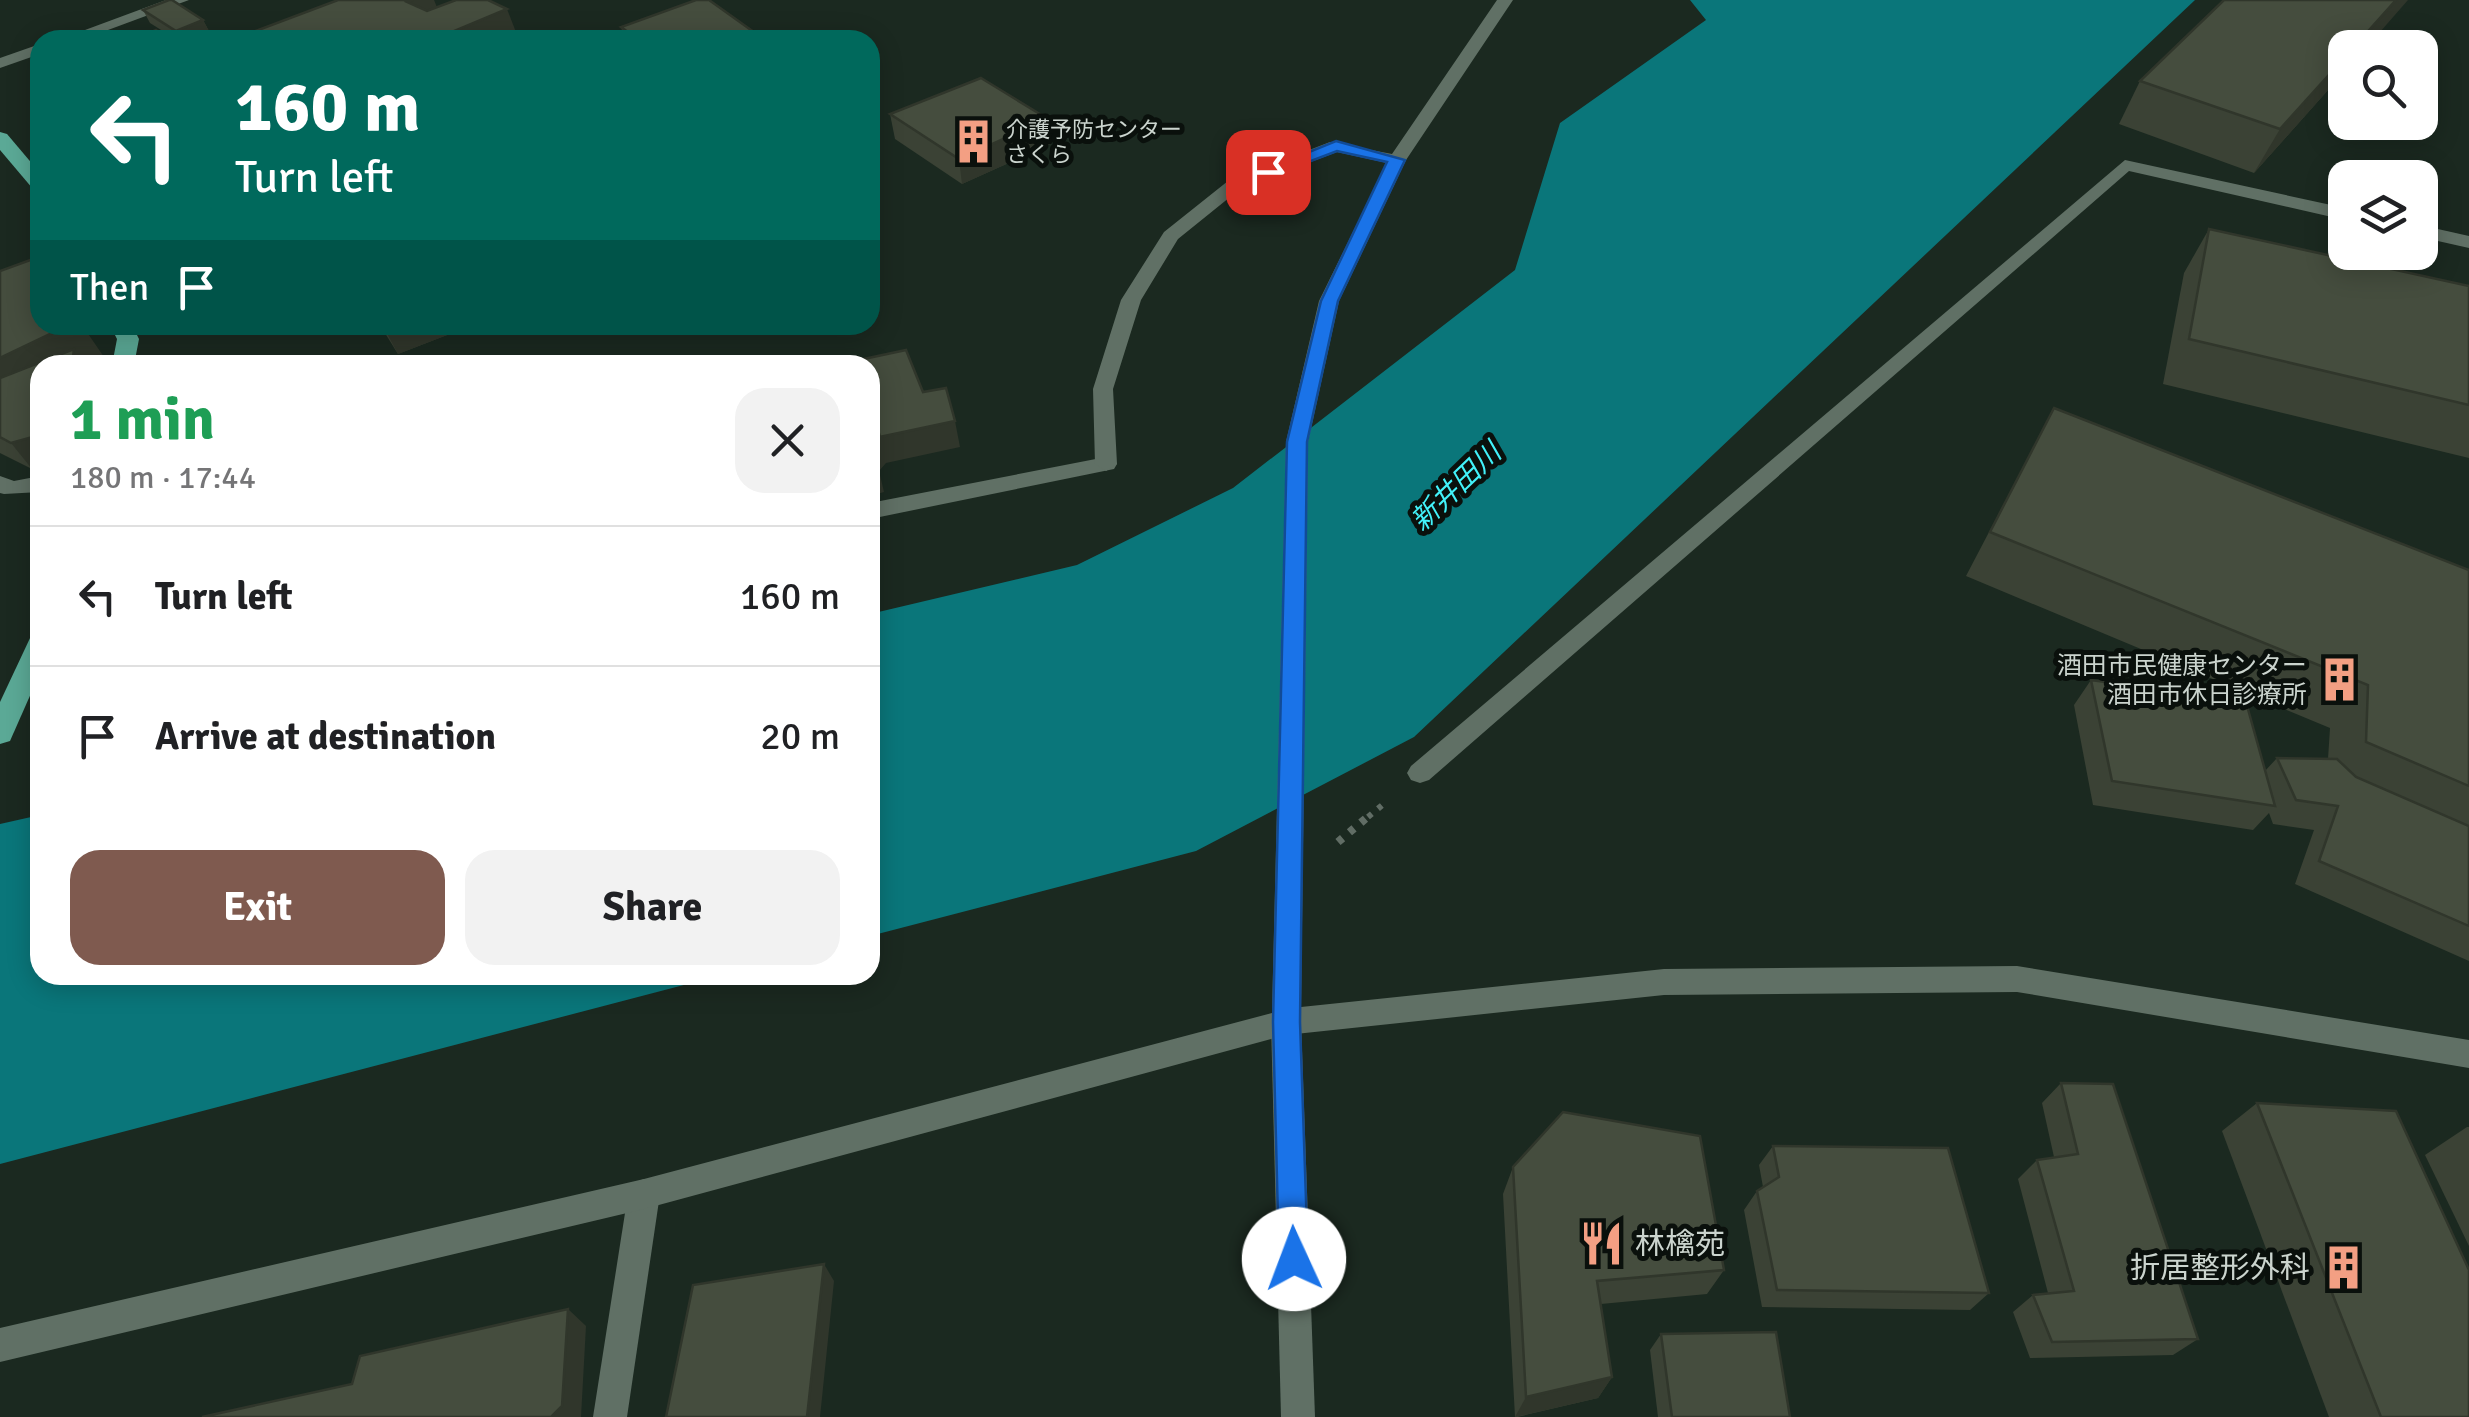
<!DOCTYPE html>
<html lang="en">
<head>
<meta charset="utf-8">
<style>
	:root { --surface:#fff; --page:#f2f2f2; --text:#202124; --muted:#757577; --line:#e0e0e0; --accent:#7f5a4f }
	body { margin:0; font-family:Signika,"Noto Sans JP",sans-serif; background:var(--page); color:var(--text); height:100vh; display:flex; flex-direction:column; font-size:38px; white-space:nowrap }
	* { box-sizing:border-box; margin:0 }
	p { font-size:32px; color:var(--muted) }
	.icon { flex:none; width:55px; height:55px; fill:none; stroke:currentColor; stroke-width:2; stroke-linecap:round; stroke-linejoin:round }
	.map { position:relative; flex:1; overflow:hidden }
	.side { position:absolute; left:30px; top:355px; width:850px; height:630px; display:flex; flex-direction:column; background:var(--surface); border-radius:30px; box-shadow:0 5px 25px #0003 }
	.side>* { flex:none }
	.guide { position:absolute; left:30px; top:30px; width:850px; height:305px; border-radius:30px; box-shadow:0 5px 25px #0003; background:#00695c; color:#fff; overflow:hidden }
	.tools { position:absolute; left:2328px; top:30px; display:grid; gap:20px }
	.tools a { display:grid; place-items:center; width:110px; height:110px; border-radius:20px; background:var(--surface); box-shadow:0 5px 25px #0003; font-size:50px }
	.pin { position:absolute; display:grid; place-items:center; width:85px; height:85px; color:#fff; margin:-42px; border-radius:20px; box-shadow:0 5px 15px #0006 }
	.me { position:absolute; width:110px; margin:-55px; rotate:358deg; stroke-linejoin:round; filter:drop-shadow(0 0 8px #0008) }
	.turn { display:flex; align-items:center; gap:35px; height:210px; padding:0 40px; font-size:45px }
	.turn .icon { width:130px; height:130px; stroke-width:2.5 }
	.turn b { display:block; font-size:70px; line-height:85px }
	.then { display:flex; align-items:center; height:95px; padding:0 40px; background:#0003; gap:20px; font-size:38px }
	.round { display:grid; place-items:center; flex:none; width:105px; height:105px; border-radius:30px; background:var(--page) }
	.headline { display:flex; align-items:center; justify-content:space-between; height:170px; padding:0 40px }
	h1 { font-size:60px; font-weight:700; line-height:75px; color:#1e9e55 }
	.primary-button { display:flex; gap:20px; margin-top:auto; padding:20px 40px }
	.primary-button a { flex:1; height:115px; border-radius:30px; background:var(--accent); color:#fff; font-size:40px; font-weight:700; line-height:115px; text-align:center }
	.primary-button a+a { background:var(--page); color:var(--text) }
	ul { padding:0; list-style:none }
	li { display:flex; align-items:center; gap:30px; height:140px; padding:0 40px; border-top:2px solid var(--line) }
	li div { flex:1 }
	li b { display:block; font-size:38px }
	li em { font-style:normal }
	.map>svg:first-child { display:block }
	.water { fill:#0a767a }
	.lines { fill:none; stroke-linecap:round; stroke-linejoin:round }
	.path-far1 { stroke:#616d65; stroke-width:6; stroke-dasharray:5 8; stroke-linecap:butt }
	.path { stroke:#616d65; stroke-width:8; stroke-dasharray:6 9; stroke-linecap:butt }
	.service { fill:#607065; fill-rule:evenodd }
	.minor { fill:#607065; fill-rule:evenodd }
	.tertiary { fill:#607065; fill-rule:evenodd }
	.trunk { fill:#5ba996; fill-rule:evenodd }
	.wall { fill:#3b4235 }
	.shaded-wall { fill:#30362b }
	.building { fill:#454d3e; stroke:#30362b; stroke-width:2.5 }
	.route { fill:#1a73e8; stroke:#114b97; stroke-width:2.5 }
	.labels { text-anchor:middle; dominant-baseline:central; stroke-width:10; stroke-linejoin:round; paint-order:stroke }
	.far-poi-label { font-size:22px; fill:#cbd4ce; stroke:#0a100c; text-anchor:start }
	.poi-label { font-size:25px; fill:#cbd4ce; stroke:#0a100c; text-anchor:end }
	.water-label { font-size:28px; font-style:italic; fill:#42f2fa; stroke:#0a100c }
	.near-poi-label { font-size:30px; fill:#cbd4ce; stroke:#0a100c; text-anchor:start }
</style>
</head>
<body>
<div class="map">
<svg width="2469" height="1417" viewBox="0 0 2469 1417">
	<rect width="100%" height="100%" fill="#1b2920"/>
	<g class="water">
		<path d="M1690,0h505l-781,737 -218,114 -326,85v-322l207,-49 156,-77 282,-218 45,-147 146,-103z"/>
		<path d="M40,815v160h682l-722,189v-340z"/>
	</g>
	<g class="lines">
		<path class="path-far1" d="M1368,817l18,-15"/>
		<path class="path" d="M1338,842l33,-28"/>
		<g class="service">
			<path d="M166,0h23l-108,40h-23z"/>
			<path d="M40,44v10l-40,14v-10z"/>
			<path d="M2125,160l220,48v12l-216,-49 -700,609 -9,3 -9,-3 -4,-7 4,-7z"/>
			<path d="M2420,225l49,11v12l-49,-11z"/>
		</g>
		<g class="minor">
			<path d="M1106,457l8,2 3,5 -3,5 -244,50v-16z"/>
			<path d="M0,476l14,5 26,-5v16l-36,2 -4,-1z"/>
			<path d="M1286,1009l10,4 5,9 14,395h-34l-10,-395 5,-9z"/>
			<path d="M644,1179l11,4 5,11 -33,223h-34l35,-223 5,-11z"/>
		</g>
		<path class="tertiary" d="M1497,0h16l-107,160 -67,141 -31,141 -7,565 363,-38 353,-3 452,74v28l-452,-76 -353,3 -378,40 -642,174 -644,153v-34l644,-149 628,-166 14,-571 33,-141 68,-138 -50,-11 -97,37 -62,50 -37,61 -28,89 4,75 -11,7 -11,-7 -2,-75 28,-89 43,-68 64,-51 102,-39 62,12z"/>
		<g class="trunk">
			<path d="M0,132l7,2 33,39v18l-7,-2 -33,-39z"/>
			<path d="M110,325h22l7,14 -5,26h-22l5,-26z"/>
			<path d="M40,633v40l-30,68 -10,3v-42l31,-66z"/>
		</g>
	</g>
	<g class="wall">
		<path d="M143,10l60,10 7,13 -18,7h-15l-27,-17z"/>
		<path d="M621,27l144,13h-140z"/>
		<path d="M2345,48v23l-91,102 -135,-49 21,-43z"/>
		<path d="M890,114l158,5 3,25 -89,40 -67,-45z"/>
		<path d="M2209,229l260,57v172l-306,-74 21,-111z"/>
		<path d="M0,271l104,86 -16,8h-48v102l-8,2 -32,-16z"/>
		<path d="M380,325h93l-75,29z"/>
		<path d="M2054,408l415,162v391l-174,-77 19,-54 -41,-6 -4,-11 -16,17 -160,-25 -19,-100 17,-25 174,91 12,-13 51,1 2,-31 -364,-152z"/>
		<path d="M2061,1083l137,256 -25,16 -143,3 -17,-46 20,-17 15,-2 -30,-114 19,-19 17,-3 -12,-54z"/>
		<path d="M2257,1103l212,314h-140l-107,-286z"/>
		<path d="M2467,1127h2v119l-44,-91z"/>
		<path d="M1773,1146l216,147 -19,17 -208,-3 -18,-97 13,-19 6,-4 -4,-22z"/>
		<path d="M1513,1167l211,103 -17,24 -106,10 11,73 -14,21 -81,19h-2l-12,-223z"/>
		<path d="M1661,1334l129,83h-132l-8,-67z"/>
	</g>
	<g class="shaded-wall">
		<path d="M413,0h21l11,27 -38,-25z"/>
		<path d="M2396,0h12l-42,48h-13z"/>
		<path d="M507,9l12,31h-86z"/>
		<path d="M203,20l7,13 -18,7h-11l-5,-9z"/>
		<path d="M2345,57v14l-91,102 26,-44z"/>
		<path d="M1048,119l3,25 -89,40 -3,-25z"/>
		<path d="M69,325h13l22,32 -16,8h-48l-40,38v-45z"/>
		<path d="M392,325h81l-75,29 -14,-26z"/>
		<path d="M955,421l5,26 -74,16 -7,8 5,21 -14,4v-28l3,-23 7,-8z"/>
		<path d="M40,435v32l-8,2 -21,-26z"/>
		<path d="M824,1264l10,17 -14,136h-13z"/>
		<path d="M568,1309l18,17 -5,91h-30z"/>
		<path d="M1612,1377l-14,21 -83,19 11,-20z"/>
	</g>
	<g class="building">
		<path d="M169,0h3l31,20 -27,11 -33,-21z"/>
		<path d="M338,0h75l-6,2 20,9 29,-11h32l19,9 -74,31h-194l-2,-2z"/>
		<path d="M696,0h13l56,40h-126l-18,-13z"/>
		<path d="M2224,0h172l-43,48h-8v9l-65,72 -140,-48z"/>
		<path d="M156,30l14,10h-36z"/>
		<path d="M981,78l67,41 -89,40 -69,-45z"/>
		<path d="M2209,229l260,57v119l-280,-66z"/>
		<path d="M33,259l7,10v56h29l-69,33v-87z"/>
		<path d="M74,349l-2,16h-32v70l-29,8 -11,-6v-59z"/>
		<path d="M906,350l17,42 23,-4 9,33 -75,16 -7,8 5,21 -8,2v-47l10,16 -10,-36v-36h-10l-1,-5z"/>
		<path d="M2054,408l415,162v216l-103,-44 2,-57 -378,-153z"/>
		<path d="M2091,680l155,22 29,104 -163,-25z"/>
		<path d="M2277,758l60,1 19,18 113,49v100l-150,-65 19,-55 -42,-6z"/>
		<path d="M2061,1083l52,1 85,255 -146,3 -19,-47 41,-4 -37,-131 41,-6z"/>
		<path d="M2257,1103l139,8 73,159v147h-88z"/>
		<path d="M1563,1112l137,24 24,134 -127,11 15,96 -86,20 -13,-230z"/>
		<path d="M1773,1146l175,2 41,145 -212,-3 -20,-99 22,-14z"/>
		<path d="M824,1264l-17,153h-141l27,-132z"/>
		<path d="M568,1309l-6,97 -11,11h-349l150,-33 8,-28z"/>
		<path d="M1776,1332l14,85h-118l-11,-83z"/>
	</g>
	<path class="route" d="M1336,141l69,19 -67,141 -31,141 -7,580 8,237 -4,10 -10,5 -11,-5 -4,-10 -6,-237 14,-580 34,-141 66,-139 -50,-11 -63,24 -14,-3z"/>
	<defs>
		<symbol id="building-bare" viewBox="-9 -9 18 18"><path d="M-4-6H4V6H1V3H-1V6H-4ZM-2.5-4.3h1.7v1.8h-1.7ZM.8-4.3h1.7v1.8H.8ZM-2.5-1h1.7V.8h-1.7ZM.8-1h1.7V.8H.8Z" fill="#f39f83" stroke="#0a100c" stroke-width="2.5" paint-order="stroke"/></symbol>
		<symbol id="restaurant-bare" viewBox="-9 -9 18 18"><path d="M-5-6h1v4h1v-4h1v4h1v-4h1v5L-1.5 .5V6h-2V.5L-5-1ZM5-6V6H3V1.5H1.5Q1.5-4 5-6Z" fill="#f39f83" stroke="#0a100c" stroke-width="2.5" paint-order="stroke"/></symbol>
	</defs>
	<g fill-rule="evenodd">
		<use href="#building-bare" x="942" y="110" width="63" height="63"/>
		<use href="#building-bare" x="2308" y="648" width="63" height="63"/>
		<use href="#restaurant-bare" x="1570" y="1212" width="63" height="63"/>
		<use href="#building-bare" x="2312" y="1236" width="63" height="63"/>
	</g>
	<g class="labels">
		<g class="far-poi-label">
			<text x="1006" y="129">介護予防センター<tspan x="1006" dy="25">さくら</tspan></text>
		</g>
		<g class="poi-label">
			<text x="2307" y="665">酒田市民健康センター<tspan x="2307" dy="29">酒田市休日診療所</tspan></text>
		</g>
		<g class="water-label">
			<text transform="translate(1456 487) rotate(-44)">新井田川</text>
		</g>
		<g class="near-poi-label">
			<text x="1635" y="1244">林檎苑</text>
			<text x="2310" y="1268" text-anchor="end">折居整形外科</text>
		</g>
	</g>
</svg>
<div class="tools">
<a><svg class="icon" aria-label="search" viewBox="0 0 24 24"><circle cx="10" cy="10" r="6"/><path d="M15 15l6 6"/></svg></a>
<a><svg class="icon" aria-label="layers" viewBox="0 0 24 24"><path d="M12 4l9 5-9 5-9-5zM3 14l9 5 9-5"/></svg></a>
</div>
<div class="pin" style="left:1268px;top:172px;background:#d93025"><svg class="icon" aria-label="arrive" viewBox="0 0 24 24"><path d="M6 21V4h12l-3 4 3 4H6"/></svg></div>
<svg class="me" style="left:1294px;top:1259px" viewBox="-20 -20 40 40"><circle r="19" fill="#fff"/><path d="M0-13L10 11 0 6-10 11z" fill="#1a73e8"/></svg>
<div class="guide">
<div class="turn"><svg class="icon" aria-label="left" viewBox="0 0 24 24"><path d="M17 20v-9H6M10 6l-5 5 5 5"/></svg><div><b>160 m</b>Turn left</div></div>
<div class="then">Then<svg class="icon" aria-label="arrive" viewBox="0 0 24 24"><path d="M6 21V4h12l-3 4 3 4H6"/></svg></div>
</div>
<section class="side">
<div class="headline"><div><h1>1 min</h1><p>180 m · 17:44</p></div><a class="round"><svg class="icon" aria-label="close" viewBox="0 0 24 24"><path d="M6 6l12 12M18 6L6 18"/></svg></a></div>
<ul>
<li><svg class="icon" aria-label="left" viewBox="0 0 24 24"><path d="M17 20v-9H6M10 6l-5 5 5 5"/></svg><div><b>Turn left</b></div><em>160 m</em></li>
<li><svg class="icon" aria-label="arrive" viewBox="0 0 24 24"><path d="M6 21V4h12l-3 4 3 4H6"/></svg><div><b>Arrive at destination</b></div><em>20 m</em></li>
</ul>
<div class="primary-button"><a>Exit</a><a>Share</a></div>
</section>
</div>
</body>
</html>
